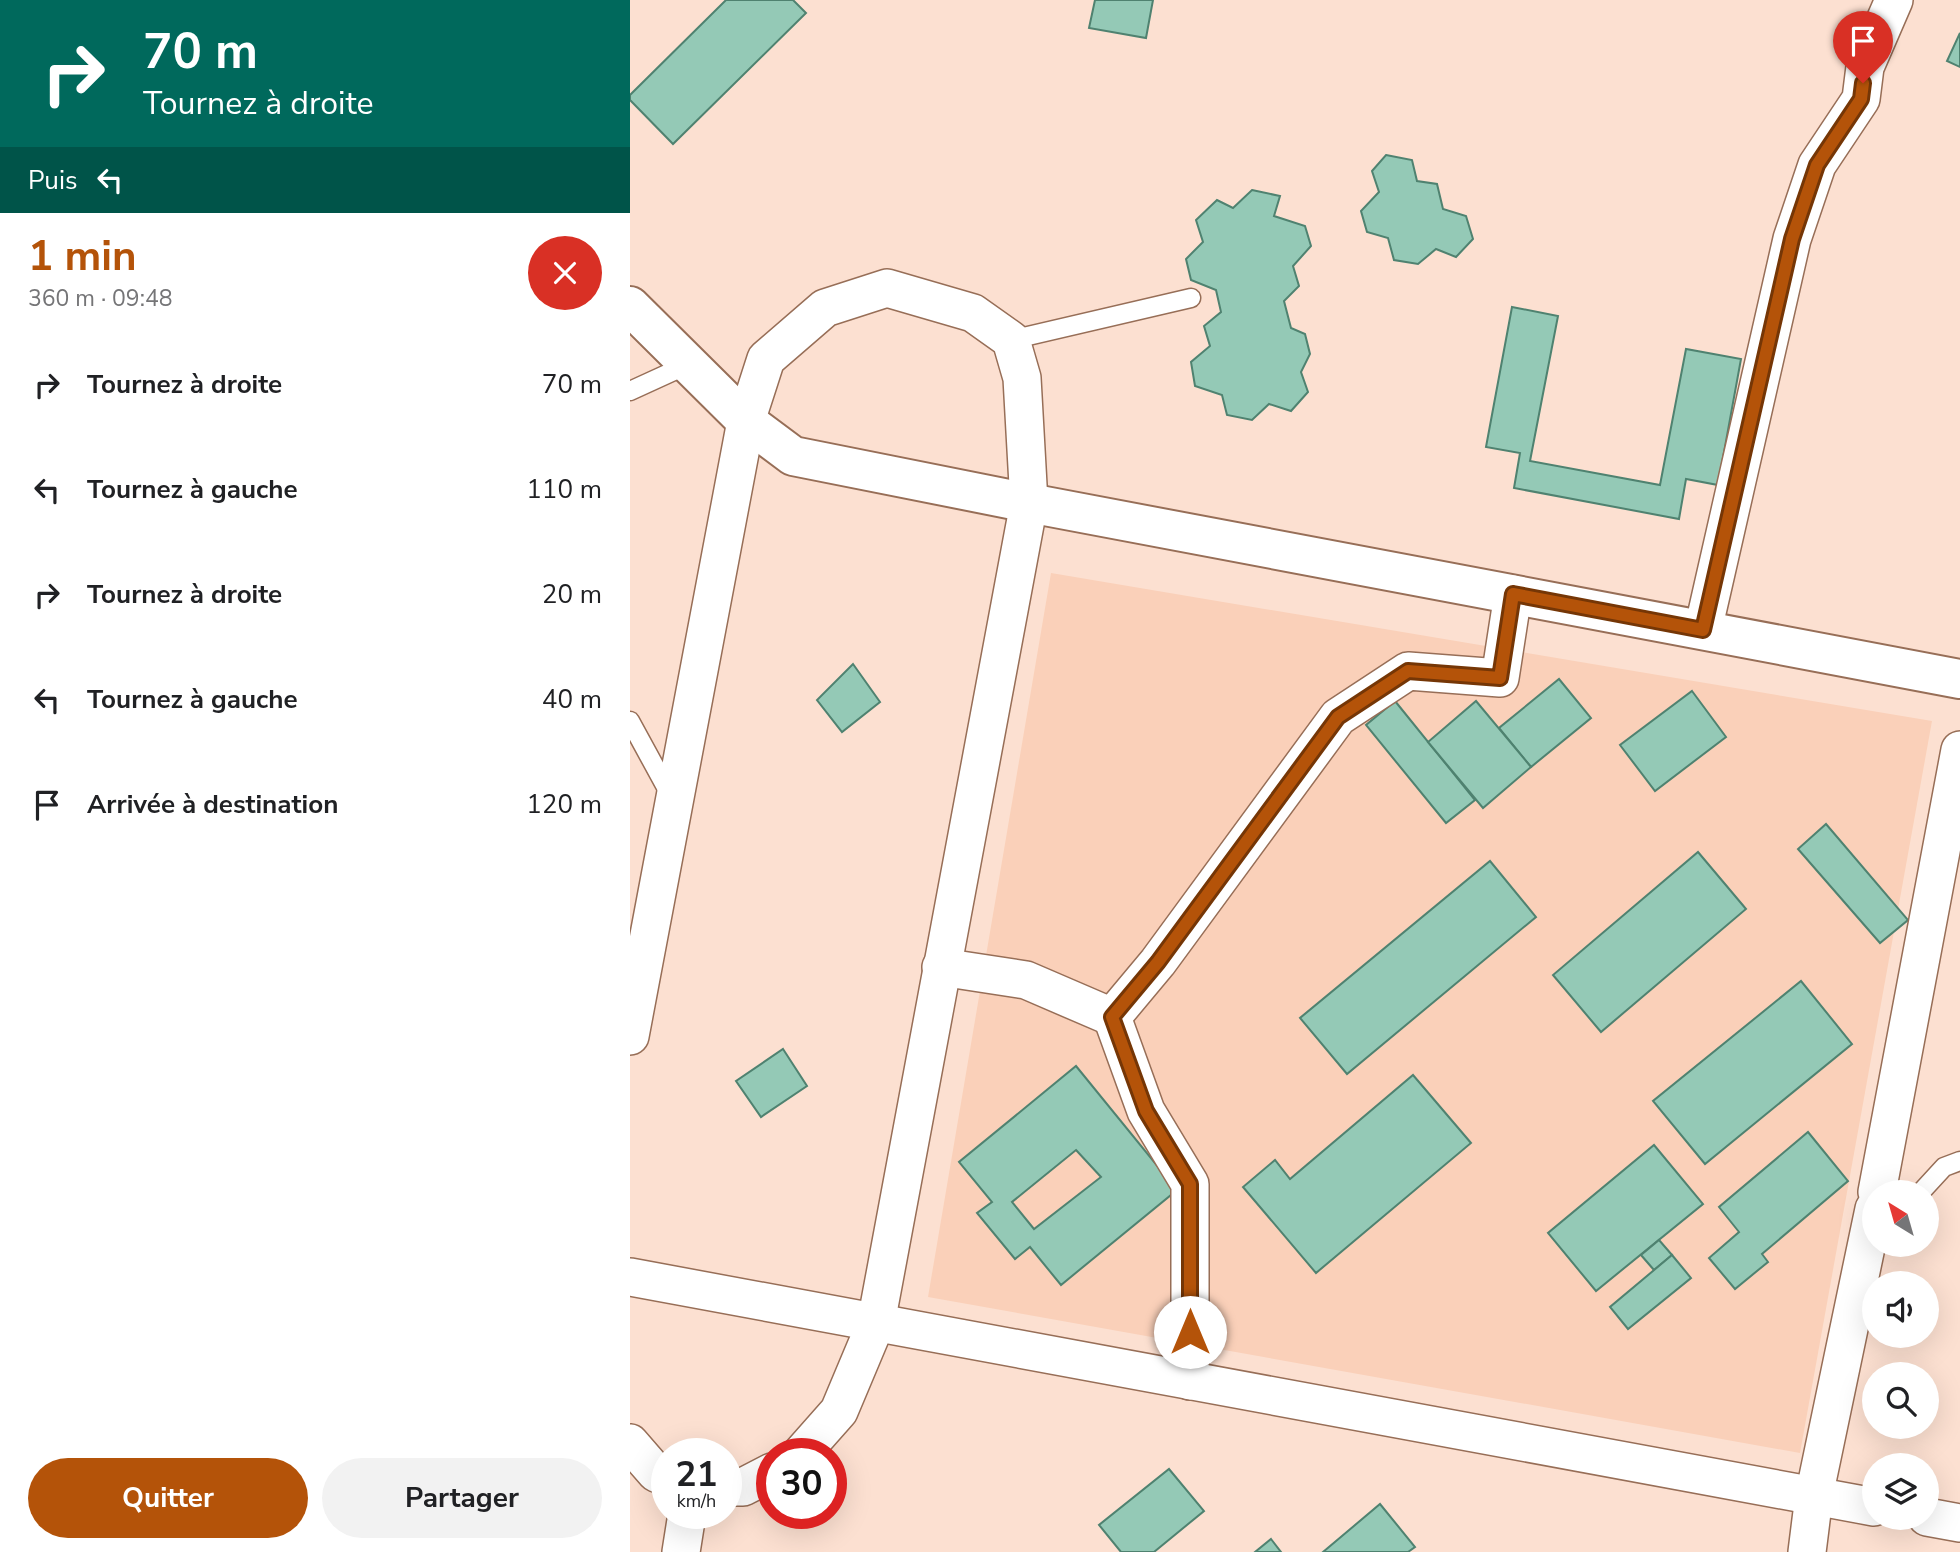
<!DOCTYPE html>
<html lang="fr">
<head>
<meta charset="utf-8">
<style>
	:root { --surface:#fff; --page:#f2f2f2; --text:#202124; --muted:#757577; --accent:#b45309 }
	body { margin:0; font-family:"Nunito Sans",sans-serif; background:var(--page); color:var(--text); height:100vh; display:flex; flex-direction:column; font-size:26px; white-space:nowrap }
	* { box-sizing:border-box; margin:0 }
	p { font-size:23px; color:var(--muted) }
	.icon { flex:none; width:38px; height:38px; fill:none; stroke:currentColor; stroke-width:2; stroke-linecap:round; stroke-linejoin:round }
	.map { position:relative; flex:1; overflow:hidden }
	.panel { display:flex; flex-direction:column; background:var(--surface); width:630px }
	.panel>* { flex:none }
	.guide { background:#00695c; color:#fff; overflow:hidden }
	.needle { width:46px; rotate:323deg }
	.fabs { position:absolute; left:1232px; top:1180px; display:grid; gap:14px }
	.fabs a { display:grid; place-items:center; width:77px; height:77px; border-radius:50%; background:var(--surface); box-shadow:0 7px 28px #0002; font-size:35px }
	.speed { position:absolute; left:21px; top:1438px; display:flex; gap:14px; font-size:35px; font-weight:700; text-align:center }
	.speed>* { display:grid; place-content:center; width:91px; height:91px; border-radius:50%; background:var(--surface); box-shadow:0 7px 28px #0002; line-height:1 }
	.speed small { font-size:18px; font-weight:400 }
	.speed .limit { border:10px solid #d22; background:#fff; color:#111 }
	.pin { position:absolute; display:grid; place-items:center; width:60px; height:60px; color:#fff; margin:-72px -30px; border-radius:50% 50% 50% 0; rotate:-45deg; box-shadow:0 0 7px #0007 }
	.pin .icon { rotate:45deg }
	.me { position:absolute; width:77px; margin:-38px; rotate:0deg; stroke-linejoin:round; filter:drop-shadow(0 0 5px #0008) }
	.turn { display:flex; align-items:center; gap:24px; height:147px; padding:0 28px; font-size:32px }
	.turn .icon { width:91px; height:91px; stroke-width:2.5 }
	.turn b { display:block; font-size:49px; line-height:60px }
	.then { display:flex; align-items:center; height:66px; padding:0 28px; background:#0003; gap:14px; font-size:26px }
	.round { display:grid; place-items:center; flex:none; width:74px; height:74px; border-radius:37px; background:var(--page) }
	.summary { display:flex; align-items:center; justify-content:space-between; height:119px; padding:0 28px }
	h1 { font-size:42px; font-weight:700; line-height:52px; color:var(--accent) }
	.primary-button { display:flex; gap:14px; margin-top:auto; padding:14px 28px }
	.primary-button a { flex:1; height:80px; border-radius:42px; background:var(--accent); color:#fff; font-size:28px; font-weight:700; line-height:80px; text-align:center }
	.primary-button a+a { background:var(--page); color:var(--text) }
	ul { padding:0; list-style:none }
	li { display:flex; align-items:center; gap:21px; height:105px; padding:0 28px }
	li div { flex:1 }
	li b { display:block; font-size:26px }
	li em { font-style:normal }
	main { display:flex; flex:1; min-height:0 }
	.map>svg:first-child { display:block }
	.built { fill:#fad0b9 }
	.building { fill:#94c9b6; stroke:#4f8270; stroke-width:2; fill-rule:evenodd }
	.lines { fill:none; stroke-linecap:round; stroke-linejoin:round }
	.lane-casing { stroke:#976e57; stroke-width:21 }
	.street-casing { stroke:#976e57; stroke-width:40 }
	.secondary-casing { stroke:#976e57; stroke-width:42 }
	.lane { stroke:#fff; stroke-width:18 }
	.street { stroke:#fff; stroke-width:37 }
	.secondary { stroke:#fff; stroke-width:38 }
	.route-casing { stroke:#753606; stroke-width:18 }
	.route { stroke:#b45309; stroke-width:12 }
</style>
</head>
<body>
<main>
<section class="panel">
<div class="guide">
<div class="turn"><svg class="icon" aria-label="right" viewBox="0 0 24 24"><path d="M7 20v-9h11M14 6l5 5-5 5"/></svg><div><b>70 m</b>Tournez à droite</div></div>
<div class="then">Puis<svg class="icon" aria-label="left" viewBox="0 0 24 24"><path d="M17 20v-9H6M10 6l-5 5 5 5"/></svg></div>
</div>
<div class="summary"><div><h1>1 min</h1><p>360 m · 09:48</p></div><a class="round" style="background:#d93025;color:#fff"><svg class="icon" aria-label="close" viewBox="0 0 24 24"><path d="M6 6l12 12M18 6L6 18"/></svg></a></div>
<ul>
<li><svg class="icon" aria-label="right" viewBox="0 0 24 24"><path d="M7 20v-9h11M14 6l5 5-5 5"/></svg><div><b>Tournez à droite</b></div><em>70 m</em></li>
<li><svg class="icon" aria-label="left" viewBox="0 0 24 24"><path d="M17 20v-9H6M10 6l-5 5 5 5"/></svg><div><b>Tournez à gauche</b></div><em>110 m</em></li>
<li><svg class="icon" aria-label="right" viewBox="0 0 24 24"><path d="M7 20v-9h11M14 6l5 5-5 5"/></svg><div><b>Tournez à droite</b></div><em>20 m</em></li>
<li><svg class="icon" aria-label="left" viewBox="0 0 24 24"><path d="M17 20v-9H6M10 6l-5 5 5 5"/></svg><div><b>Tournez à gauche</b></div><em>40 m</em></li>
<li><svg class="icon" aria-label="arrive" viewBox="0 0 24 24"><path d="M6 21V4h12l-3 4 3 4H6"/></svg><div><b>Arrivée à destination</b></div><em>120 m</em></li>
</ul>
<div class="primary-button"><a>Quitter</a><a>Partager</a></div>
</section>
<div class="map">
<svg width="1330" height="1552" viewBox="0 0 1330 1552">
	<rect width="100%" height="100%" fill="#fce0d1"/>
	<path class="built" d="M421,573l881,148 -132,732 -872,-156z"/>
	<g class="building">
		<path d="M96,0h67l13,13 -133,131 -43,-44v-5z"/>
		<path d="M465,0h58l-7,38 -57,-10z"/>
		<path d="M1330,33v34l-13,-6z"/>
		<path d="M756,155l26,5 5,21 20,3 6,25 23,7 7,23 -17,18 -20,-8 -18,15 -24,-4 -6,-22 -21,-6 -6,-21 18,-19 -7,-21z"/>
		<path d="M622,190l28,6 -6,20 31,10 6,20 -18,20 6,20 -15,15 7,27 14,6 5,20 -9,18 7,20 -17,19 -22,-7 -17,16 -25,-5 -5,-20 -27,-9 -4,-24 19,-16 -6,-20 17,-14 -5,-22 -25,-10 -5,-21 17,-17 -7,-22 21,-20 16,8z"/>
		<path d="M882,307l46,9 -28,145 130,24 26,-136 55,10 -23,126 -32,-6 -7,40 -165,-31 6,-35 -34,-6z"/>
		<path d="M223,664l27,38 -38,30 -25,-32z"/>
		<path d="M929,679l32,39 -60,49 -32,-39z"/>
		<path d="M1062,691l34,46 -71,54 -35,-46z"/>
		<path d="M765,701l80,99 -29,23 -80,-98z"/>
		<path d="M846,701l55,66 -48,41 -55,-66z"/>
		<path d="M1196,824l82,96 -28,23 -82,-94z"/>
		<path d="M1068,852l48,57 -145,123 -48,-57z"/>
		<path d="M860,861l46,56 -189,157 -47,-56z"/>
		<path d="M1171,981l51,63 -147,120 -52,-63z"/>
		<path d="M153,1049l24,37 -46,31 -25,-36z"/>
		<path d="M446,1066l101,124 -116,95 -31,-38 -15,12 -38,-46 15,-11 -33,-40zM446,1150l25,27 -67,52 -22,-27z"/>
		<path d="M783,1075l58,68 -155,130 -73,-86 32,-27 15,19z"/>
		<path d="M1178,1132l40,49 -86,73 6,8 -33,27 -26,-31 30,-26 -20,-25z"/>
		<path d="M1024,1145l49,59 -107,87 -48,-58z"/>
		<path d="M1029,1240l13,15 -18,15 -13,-15z"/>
		<path d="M1042,1255l19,23 -63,51 -18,-22z"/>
		<path d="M539,1469l35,42 -50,41h-33l-22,-27z"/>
		<path d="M750,1504l35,43 -7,5h-85z"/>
		<path d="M641,1539l10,13h-26z"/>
	</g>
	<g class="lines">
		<defs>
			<g id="lane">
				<path d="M381,340l180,-42"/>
				<path d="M0,391l59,-27"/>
				<path d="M0,721l42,77"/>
				<path d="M1291,1192l23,-25 16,-6"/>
			</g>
			<g id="street">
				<path d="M1073,630l89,-391 25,-74 44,-66 4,-32 29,-67"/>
				<path d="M311,967l85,13 86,37 46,-55 180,-245 70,-46 92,7 13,-84"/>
				<path d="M482,1017l34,94 44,73v197"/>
				<path d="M0,1036l116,-615 20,-62 59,-51 62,-20 86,25 38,27 11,38 7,125 -153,820 -37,88 -38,43"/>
				<path d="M1247,1192l83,-442"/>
				<path d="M0,1277l1244,230"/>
				<path d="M0,1443l26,30 11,4"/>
				<path d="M96,1487h17l29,-15"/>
				<path d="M1297,1517l33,6"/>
				<path d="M51,1552l6,-38"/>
				<path d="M1177,1552l7,-56 60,-287"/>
			</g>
			<path id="secondary" d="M0,306l116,115 47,35 236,47 931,176"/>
		</defs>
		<use href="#lane" class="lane-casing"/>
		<use href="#street" class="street-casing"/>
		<use href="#secondary" class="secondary-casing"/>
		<use href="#lane" class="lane"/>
		<use href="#street" class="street"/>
		<use href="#secondary" class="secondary"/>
	</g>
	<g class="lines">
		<defs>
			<path id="route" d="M560,1332v-148l-44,-73 -34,-94 46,-55 180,-245 70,-46 92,7 13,-84 190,36 89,-391 25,-74 44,-66 2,-16"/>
		</defs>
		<use href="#route" class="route-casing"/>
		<use href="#route" class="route"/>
	</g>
</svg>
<div class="fabs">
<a><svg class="needle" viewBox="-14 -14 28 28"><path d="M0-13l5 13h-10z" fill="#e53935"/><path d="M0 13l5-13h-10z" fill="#757577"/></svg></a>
<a><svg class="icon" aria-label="sound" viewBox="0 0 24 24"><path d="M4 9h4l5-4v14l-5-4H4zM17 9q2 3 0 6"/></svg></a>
<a><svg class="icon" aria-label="search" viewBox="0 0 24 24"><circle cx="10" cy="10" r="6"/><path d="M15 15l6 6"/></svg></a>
<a><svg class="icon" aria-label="layers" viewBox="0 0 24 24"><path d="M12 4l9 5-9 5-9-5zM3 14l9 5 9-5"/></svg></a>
</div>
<div class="speed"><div>21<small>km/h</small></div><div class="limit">30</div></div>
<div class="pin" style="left:1233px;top:83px;background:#d93025"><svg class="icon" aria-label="arrive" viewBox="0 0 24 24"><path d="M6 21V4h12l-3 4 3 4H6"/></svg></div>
<svg class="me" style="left:560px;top:1332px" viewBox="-20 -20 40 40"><circle r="19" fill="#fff"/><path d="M0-13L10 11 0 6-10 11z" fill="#b45309"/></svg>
</div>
</main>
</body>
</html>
